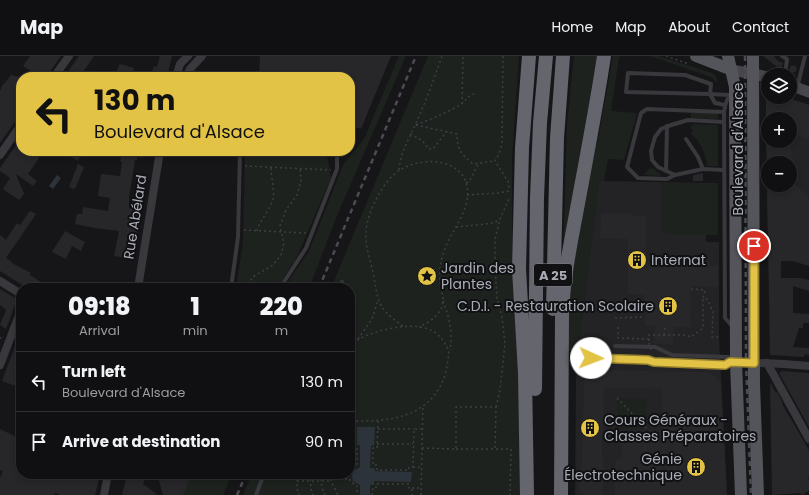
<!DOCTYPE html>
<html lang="en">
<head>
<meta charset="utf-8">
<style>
	:root { --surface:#101012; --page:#19191b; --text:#f1f3f6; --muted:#9c9d9f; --line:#303032 }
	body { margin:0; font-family:Poppins,sans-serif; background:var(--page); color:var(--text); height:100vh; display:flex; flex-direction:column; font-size:15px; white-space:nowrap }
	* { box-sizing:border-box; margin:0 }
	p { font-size:13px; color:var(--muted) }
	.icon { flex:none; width:22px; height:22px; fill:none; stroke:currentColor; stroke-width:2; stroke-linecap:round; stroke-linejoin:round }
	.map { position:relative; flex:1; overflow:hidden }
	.details { position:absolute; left:16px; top:227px; width:339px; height:196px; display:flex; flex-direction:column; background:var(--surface); border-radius:16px; box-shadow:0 2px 6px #0003,0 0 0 1px var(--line) }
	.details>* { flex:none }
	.top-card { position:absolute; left:16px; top:16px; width:339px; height:84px; border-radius:16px; box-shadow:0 2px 6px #0003,0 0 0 1px var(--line); background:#e2c345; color:#111; overflow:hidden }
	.fabs { position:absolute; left:761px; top:12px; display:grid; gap:8px }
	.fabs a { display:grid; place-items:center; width:36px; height:36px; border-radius:50%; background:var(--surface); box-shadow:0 2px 6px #0003,0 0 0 1px var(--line); font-size:20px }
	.pin { position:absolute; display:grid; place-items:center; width:34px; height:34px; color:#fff; margin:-17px; border:2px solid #fff; border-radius:50%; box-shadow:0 1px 4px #0007 }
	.me { position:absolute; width:44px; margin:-22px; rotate:92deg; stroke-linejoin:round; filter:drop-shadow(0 0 3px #0008) }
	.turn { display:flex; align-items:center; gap:14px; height:84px; padding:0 12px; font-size:18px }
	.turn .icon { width:52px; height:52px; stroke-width:2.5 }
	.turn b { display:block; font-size:28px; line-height:34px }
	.eta { display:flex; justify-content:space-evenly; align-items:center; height:68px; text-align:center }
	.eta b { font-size:24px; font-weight:800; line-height:28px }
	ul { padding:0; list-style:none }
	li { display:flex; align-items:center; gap:12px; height:60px; padding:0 12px; border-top:1px solid var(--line) }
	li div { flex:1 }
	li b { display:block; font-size:15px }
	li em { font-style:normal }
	header { display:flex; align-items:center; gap:24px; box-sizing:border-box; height:56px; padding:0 20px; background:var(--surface); border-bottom:1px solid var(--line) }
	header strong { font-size:19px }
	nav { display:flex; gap:22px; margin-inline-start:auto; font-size:14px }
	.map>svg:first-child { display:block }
	.built { fill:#232225; fill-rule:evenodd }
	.green { fill:#1d221e }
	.water { fill:#2d333b }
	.building { fill:#272629 }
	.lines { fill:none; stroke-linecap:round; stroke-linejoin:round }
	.path { stroke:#3e3e43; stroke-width:1.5; stroke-dasharray:2 3; stroke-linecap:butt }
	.lane { stroke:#38383d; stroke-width:4 }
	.street { stroke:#38383d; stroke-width:8 }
	.secondary { stroke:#46464c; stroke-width:11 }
	.primary { stroke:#54545b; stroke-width:12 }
	.highway { stroke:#64656d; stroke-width:14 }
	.rail { stroke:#4b4b51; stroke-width:2.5; stroke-dasharray:5 4; stroke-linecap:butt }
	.path-bridge { stroke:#3e3e43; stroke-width:1.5; stroke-dasharray:2 3; stroke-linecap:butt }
	.route-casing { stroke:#937f2d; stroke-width:10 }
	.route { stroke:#e2c345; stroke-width:7 }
	.labels { text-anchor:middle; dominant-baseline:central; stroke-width:4; stroke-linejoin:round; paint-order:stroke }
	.shield { fill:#111113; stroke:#7b7e86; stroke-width:1 }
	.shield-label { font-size:13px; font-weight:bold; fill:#a9acb7 }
	.street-label { font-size:14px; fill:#a9acb7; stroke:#111113 }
	.poi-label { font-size:14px; fill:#a9acb7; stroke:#111113; text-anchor:start }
</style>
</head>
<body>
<header>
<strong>Map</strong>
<nav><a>Home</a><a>Map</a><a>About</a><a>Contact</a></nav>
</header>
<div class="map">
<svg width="809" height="439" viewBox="0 0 809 439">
	<rect width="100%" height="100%" fill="#161618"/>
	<g class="built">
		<path d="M768,38v3h17l24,8v153l-41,-3 -2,-160zM768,63h22v22h-22zM768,107h22v22h-22z"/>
		<path d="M599,125l62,1v45l3,7h42v8h13v95l8,158h-152l1,-117 3,-37z"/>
	</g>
	<g class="green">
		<path d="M399,0h7l-67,155 -30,77h-25l25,-37 35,-88 20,-24z"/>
		<path d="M428,0h91l-7,102v51l1,55 8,120v111h-278l9,-21h98v-186h-19z"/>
		<path d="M574,0h24l-35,210 4,-143z"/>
		<path d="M613,0h8l-2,1 -8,54 26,2 -13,47 -16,-1 -4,22 -5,1 -21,169h-11l2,-61 21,-119 9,-37z"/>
		<path d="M650,0h9l53,17 4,3 2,7 -7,-6z"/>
		<path d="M691,57h27v6l-27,-1z"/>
		<path d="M694,68l24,1v41h-11c-1,-14 -7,-24 -16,-33l2,-3 -3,-3z"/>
		<path d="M245,95h81l5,27 -34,79 -20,31h-41l7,-45z"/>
		<rect x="739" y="106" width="9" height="22"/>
		<path d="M649,113h5l8,7 -18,-1z"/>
		<path d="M661,126l57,1v52l-54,-1 -3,-7z"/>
		<path d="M617,342l30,1v30l-30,-1z"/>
		<path d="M190,418h42l-9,21h-40z"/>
	</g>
	<g class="water">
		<path d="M57,119l4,3 -8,11 -4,-3z"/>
		<path d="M357,371h18l-1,18 -3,1 -1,22h4l1,3 37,1 -1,10 -37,-1v4h-4v10h-10v-10l-7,-4 -1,-5 1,-5 7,-4v-22h-3z"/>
	</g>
	<g class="building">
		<path d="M30,0h31l-15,21h-6l-17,-11z"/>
		<path d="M79,0h15l-11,16 6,5h-25z"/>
		<path d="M160,0h12l-5,21h-17l4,-11 3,1z"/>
		<path d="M260,0h131l-30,73 -11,-4v-48h-91z"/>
		<path d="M763,0h11l4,5 5,2 -2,7z"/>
		<path d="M120,8l14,4 -2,8 -16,-4z"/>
		<circle cx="793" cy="13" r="3.5"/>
		<path d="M11,19l10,2v36l-21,30v-52l3,-7h1z"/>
		<path d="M766,41h19l24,8v36l-19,-10v-12h-24z"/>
		<path d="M21,82v13h15l-2,3 5,4 -11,16 9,7 -4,5 -17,-12 8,20 -5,6 -16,-11 7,-11 -10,-7v-3z"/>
		<path d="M766,85h25l1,22h-25z"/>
		<path d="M61,95h16l5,3 -4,7z"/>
		<path d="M123,95h20l-1,7 -5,-1v3h-2l-6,37v11l12,2 -8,49 -19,-3 5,-25 -24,-3 -20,-4 2,-10h5l1,-7 25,4 2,-13 -12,-2 3,-22 19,2 2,-14 -2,-1z"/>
		<path d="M78,108l6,3 -9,22 -6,-2z"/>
		<path d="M703,117v8h-10v-6z"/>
		<path d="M790,125l19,15v70l-16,-5h-12v17h19l9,2v11l-16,-5v27l16,1v9h-6v5h-4l-6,19 16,1v7l-4,-1 -1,3 -34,-2 -3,-170h23z"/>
		<path d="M30,155l6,3 -30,44 6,4v1l19,10 -1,2 20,13h-23l-27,-17v-36l6,5 11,-17 3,2z"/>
		<path d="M601,157h31v3h14v47h63v3h9v21l-27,-1 -1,41h-17v18l-19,-2 1,-17h-10v-31l-17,-1v-55l-28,-1z"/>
		<path d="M65,175l20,11 -4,9 -9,-5 -6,13 -14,-7z"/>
		<path d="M0,233l15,9 1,4 -10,27 -6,-4 6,-15 -6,-5z"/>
		<path d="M20,277h1v55l-19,-7z"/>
		<path d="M584,314l125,2 12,11 6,112h-112v-34l3,-2h4v-21h7v-7l33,-1v-41l-58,-1 -2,68 1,2v37h-19l-5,-4v-22l3,-3z"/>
		<path d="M782,315l27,2v54l-30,-54z"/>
		<path d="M770,326l6,11 1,-1 6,11 -1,1 27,46v27h-1l1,3v11l-7,4 -2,-2 -28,2z"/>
		<path d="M0,373l21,10v35h66l12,5 -4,16h-35l-5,-2 -1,2h-54v-17l3,-7 -3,-1z"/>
		<path d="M127,418h20l-4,10 15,11h-36z"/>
		<path d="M157,418h35l-9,21h-20z"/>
	</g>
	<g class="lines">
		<g class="path">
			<path d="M503,0l-1,88 -3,10 -4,7 14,22v6"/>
			<path d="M666,0l23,8"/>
			<path d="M462,48l1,-48"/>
			<path d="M416,69l41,9c0,16 4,20 16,30l21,-3"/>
			<path d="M416,69c15,-6 30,-12 44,-20 7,-4 5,-8 14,-11"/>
			<path d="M410,78c8,4 15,7 18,15h5l14,-18"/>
			<path d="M168,101l1,-6"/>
			<path d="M245,110l86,4"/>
			<path d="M399,114c2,-20 10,-30 17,-47 10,-22 18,-44 26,-67"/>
			<path d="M466,127c8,-4 7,-14 13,-19"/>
			<path d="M467,139l31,-2 11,-2"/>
			<path d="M456,171l38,-4 6,-4 9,-20"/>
			<path d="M244,174l62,3"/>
			<path d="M257,175c3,-12 13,-20 16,-32 2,-8 -2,-22 -2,-32"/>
			<path d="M244,232l10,-12 19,-11 8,-10 3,-12 -4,-17 6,-16 11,-15 4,-14 -1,-13"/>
			<path d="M691,233l14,1 -2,9"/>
			<path d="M443,245c6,15 10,32 7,49"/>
			<path d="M615,262l30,-1"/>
			<path d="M403,270c-29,-20 -24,-26 -31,-58 -3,-12 -7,-24 -6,-36 1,-19 17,-52 34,-62 28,-17 74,-9 67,31 -4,18 -17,33 -23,50 -3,9 -5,17 -4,27 0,7 2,14 3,21 1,14 -13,23 -24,28"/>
			<path d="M618,271v11l31,1"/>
			<path d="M664,279l1,-9"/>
			<path d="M0,283l1,-3 2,1"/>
			<path d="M358,283l14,-20 6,-19"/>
			<path d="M649,285v-6h36l6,2 12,-9v-29h4l6,13 -1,25h7"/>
			<path d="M350,291c3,-3 6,-6 9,-8 17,-9 51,-17 69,-10 11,4 16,12 21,22 -1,9 -2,18 -5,27 -16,41 -57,44 -94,43"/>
			<path d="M617,342l30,31"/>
			<path d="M496,351l4,-17 5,-46 -3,-27 -5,-18 -2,-34v-26l5,-20"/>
			<path d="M378,365l-1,27h-4v17h4v5h32v-3h4l1,-38h9"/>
			<path d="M378,373h36"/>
			<path d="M377,388h36"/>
			<path d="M422,392l34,1v-42h40l-1,42"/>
			<path d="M456,393h55l-1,46"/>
			<path d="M413,411h9"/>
			<path d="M350,416l2,-4 5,-4v-17h-4l1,-26"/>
			<path d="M297,418v14l2,7"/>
			<path d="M310,418l1,15 2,6"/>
			<path d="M320,418l2,14 3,7"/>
			<path d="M331,418v7l7,14"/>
			<path d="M349,418l1,7 7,5v9"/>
			<path d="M330,423h20"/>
			<path d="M297,425h34"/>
			<path d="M412,432h9"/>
			<path d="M372,439l1,-8h4v-3h32v4h3v7"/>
			<path d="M421,439l2,-90"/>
		</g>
		<g class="lane">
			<path d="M782,0l5,3 -2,16"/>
			<path d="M628,17l57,2 26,9 -1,10 -84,-2z"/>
			<path d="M797,32l8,-32"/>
			<path d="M732,37c-5,4 -7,12 -8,19l1,206 8,9"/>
			<path d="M725,49l-10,-2 -5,-9 19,1"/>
			<path d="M686,83l12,18 5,12"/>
			<path d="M724,114l-21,-1 -28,6 -17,-8 -6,-7 -1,-9 4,-14 6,-8 7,-3 20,-6 36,2"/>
			<path d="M666,115l1,-45"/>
			<path d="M675,119l-8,4 -29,-1 -11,-11 14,-54 6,-4 77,3"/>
			<path d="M231,232l7,-51 2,-86"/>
			<path d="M280,232l26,-40 31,-79v-18"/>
			<path d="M340,232l2,-6"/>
			<path d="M615,290l40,1 17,8 56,2 2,5"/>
			<path d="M591,302l57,2 6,2 71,3 5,-3h4"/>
			<path d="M256,439l8,-21"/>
		</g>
		<g class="street">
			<path d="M54,21l15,-21"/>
			<path d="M176,21l4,-13 8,-8"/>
			<path d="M186,21l4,-8 12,-13"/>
			<path d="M0,99l21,-30"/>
			<path d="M0,225l21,13"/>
			<path d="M138,232l22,-137"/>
			<path d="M736,306l48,2 25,2"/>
			<path d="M767,307l42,76"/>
			<path d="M0,309l21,-55"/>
			<path d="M104,439l4,-21"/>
		</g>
		<g class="secondary">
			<path d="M732,14l36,7"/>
			<path d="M790,29l19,7"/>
		</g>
		<g class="primary">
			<path d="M696,0l36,14"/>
			<path d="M728,0l7,31 1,275 5,133"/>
			<path d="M753,0l1,328 4,111"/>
		</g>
		<g class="highway">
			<path d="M553,253l4,-171 6,-82"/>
			<path d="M535,333l2,-191 3,-75 6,-67"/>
			<path d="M527,439l-2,-122 -6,-104 3,-121 7,-92"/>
			<path d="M561,439l1,-179c1,-40 10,-79 17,-118 9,-48 18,-95 25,-142"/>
		</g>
		<g class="rail">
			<path d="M745,0l1,305 5,134"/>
			<path d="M319,232l97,-232"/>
			<path d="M237,439l9,-21"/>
		</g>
		<path class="path-bridge" d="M649,287l2,8"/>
	</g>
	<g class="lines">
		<defs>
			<path id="route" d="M591,302l57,2 6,2 71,3 5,-3 24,1v-117"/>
		</defs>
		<use href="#route" class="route-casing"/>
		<use href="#route" class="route"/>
	</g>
	<defs>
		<symbol id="building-disc" viewBox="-11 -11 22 22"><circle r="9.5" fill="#e2c345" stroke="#111113"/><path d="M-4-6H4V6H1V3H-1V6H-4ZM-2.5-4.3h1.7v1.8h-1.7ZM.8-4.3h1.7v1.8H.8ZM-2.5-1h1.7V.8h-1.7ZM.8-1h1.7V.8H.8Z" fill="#111"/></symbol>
		<symbol id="sight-disc" viewBox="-11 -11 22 22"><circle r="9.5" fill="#e2c345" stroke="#111113"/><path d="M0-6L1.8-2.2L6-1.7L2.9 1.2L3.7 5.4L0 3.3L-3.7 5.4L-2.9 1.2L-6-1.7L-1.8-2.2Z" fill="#111"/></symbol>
	</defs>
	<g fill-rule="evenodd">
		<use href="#building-disc" x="626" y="193" width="22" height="22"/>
		<use href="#sight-disc" x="416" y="209" width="22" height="22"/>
		<use href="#building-disc" x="657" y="239" width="22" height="22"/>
		<use href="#building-disc" x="579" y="361" width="22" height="22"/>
		<use href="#building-disc" x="685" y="400" width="22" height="22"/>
	</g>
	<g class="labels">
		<rect class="shield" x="534" y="208" width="38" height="22" rx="3"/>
		<g class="shield-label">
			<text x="553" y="219">A 25</text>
		</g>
		<g class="street-label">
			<text transform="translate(738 93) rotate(-90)">Boulevard d'Alsace</text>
			<text transform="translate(135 161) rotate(-81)">Rue Abélard</text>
		</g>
		<g class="poi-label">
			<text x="651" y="204">Internat</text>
			<text x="441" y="212">Jardin des<tspan x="441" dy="16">Plantes</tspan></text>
			<text x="654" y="250" text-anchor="end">C.D.I. - Restauration Scolaire</text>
			<text x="604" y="364">Cours Généraux -<tspan x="604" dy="16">Classes Préparatoires</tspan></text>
			<text x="682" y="403" text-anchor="end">Génie<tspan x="682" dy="16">Électrotechnique</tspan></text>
		</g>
	</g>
</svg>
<div class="fabs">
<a><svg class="icon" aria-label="layers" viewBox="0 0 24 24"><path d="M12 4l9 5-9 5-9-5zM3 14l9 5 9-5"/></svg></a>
<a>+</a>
<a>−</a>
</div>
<div class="pin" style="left:754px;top:190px;background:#d93025"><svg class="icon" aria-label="arrive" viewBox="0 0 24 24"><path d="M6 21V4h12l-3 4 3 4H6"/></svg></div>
<svg class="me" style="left:591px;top:302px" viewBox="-20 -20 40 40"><circle r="19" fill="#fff"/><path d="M0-13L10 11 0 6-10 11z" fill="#e2c345"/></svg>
<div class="top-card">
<div class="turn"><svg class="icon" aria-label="left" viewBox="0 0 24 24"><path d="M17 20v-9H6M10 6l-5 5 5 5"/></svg><div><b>130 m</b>Boulevard d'Alsace</div></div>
</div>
<section class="details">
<div class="eta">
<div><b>09:18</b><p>Arrival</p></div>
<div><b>1</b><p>min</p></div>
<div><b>220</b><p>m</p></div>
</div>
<ul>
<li><svg class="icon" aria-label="left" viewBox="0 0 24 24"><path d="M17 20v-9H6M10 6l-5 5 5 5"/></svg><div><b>Turn left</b><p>Boulevard d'Alsace</p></div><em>130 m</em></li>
<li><svg class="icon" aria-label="arrive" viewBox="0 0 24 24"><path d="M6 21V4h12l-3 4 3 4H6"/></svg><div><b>Arrive at destination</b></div><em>90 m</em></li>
</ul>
</section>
</div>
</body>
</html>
